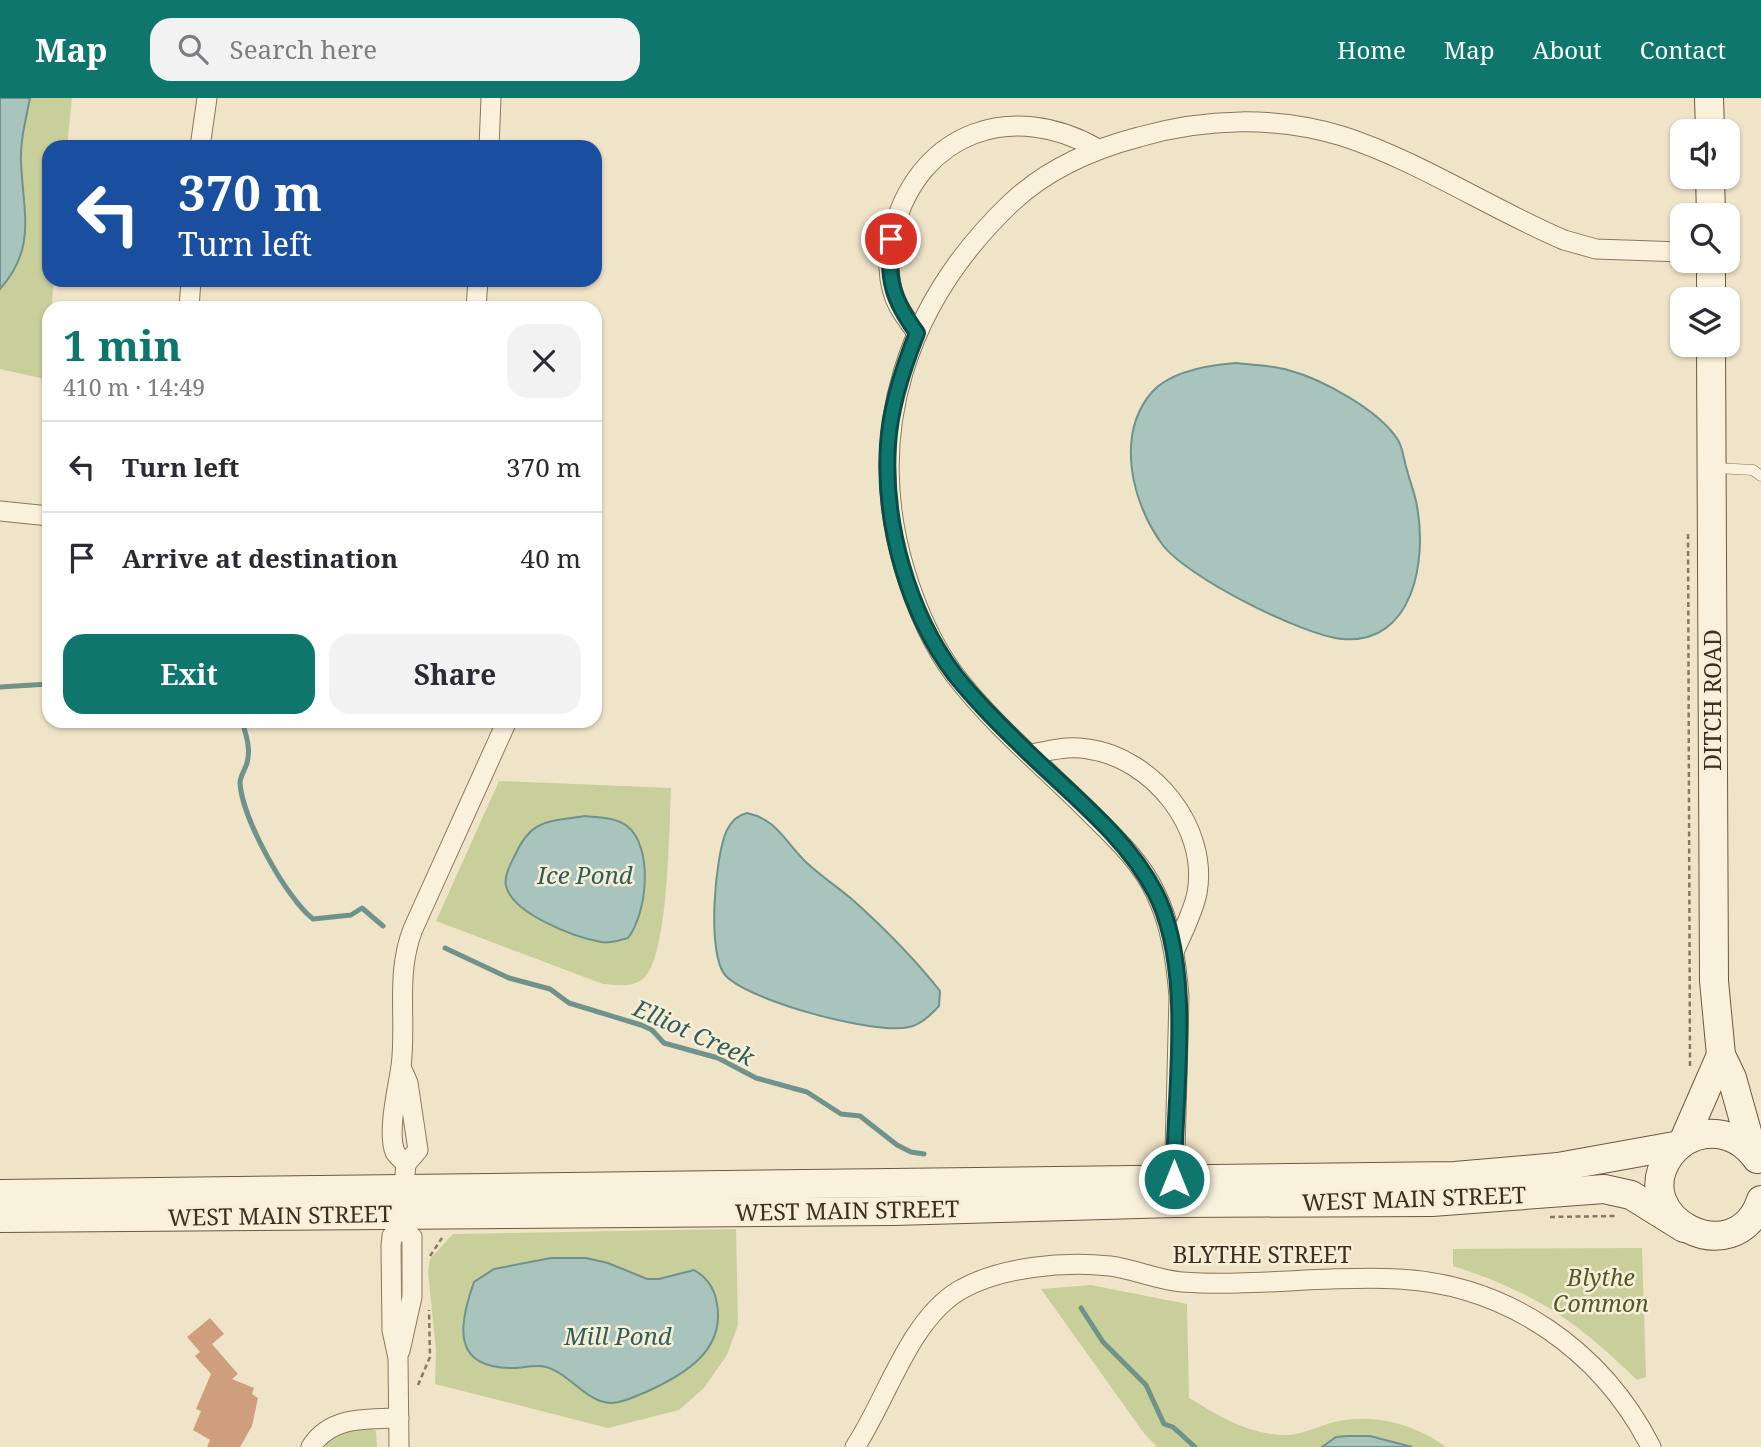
<!DOCTYPE html>
<html lang="en">
<head>
<meta charset="utf-8">
<style>
	:root { --surface:#fff; --page:#f2f2f3; --text:#2b2b33; --muted:#7c7c81; --line:#e1e1e2; --accent:#0f766e }
	body { margin:0; font-family:"Noto Serif",serif; background:var(--page); color:var(--text); height:100vh; display:flex; flex-direction:column; font-size:26px; white-space:nowrap }
	* { box-sizing:border-box; margin:0 }
	p { font-size:23px; color:var(--muted) }
	.icon { flex:none; width:38px; height:38px; fill:none; stroke:currentColor; stroke-width:2; stroke-linecap:round; stroke-linejoin:round }
	.map { position:relative; flex:1; overflow:hidden }
	.details { position:absolute; left:42px; top:203px; width:560px; height:427px; display:flex; flex-direction:column; background:var(--surface); border-radius:21px; box-shadow:0 2px 5px #0004 }
	.details>* { flex:none }
	.banner { position:absolute; left:42px; top:42px; width:560px; height:147px; border-radius:21px; box-shadow:0 2px 5px #0004; background:#1a4fa0; color:#fff; overflow:hidden }
	.controls { position:absolute; left:1670px; top:21px; display:grid; gap:14px }
	.controls a { display:grid; place-items:center; width:70px; height:70px; border-radius:14px; background:var(--surface); box-shadow:0 2px 5px #0004; font-size:35px }
	.pin { position:absolute; display:grid; place-items:center; width:60px; height:60px; color:#fff; margin:-30px; border:4px solid #fff; border-radius:50%; box-shadow:0 2px 7px #0007 }
	.me { position:absolute; width:77px; margin:-38px; rotate:0deg; stroke-linejoin:round; filter:drop-shadow(0 0 5px #0008) }
	.turn { display:flex; align-items:center; gap:24px; height:147px; padding:0 21px; font-size:32px }
	.turn .icon { width:91px; height:91px; stroke-width:2.5 }
	.turn b { display:block; font-size:49px; line-height:60px }
	.round { display:grid; place-items:center; flex:none; width:74px; height:74px; border-radius:21px; background:var(--page) }
	.overview { display:flex; align-items:center; justify-content:space-between; height:119px; padding:0 21px }
	h1 { font-size:42px; font-weight:700; line-height:52px; color:var(--accent) }
	.button { display:flex; gap:14px; margin-top:auto; padding:14px 21px }
	.button a { flex:1; height:80px; border-radius:21px; background:var(--accent); color:#fff; font-size:28px; font-weight:700; line-height:80px; text-align:center }
	.button a+a { background:var(--page); color:var(--text) }
	ul { padding:0; list-style:none }
	li { display:flex; align-items:center; gap:21px; height:91px; padding:0 21px; border-top:2px solid var(--line) }
	li div { flex:1 }
	li b { display:block; font-size:26px }
	li em { font-style:normal }
	header { display:flex; align-items:center; gap:42px; box-sizing:border-box; height:98px; padding:0 35px; background:var(--accent); color:#fff }
	header strong { font-size:33px }
	nav { display:flex; gap:38px; margin-inline-start:auto; font-size:24px }
	.search { width:490px; height:63px; background:var(--page); display:flex; align-items:center; gap:18px; box-sizing:border-box; padding:0 24px; border-radius:21px; color:var(--muted); font-size:26px }
	.map>svg:first-child { display:block }
	.green { fill:#c9cf9b }
	.water { fill:#a9c4bc; stroke:#6f938a; stroke-width:2 }
	.lines { fill:none; stroke-linecap:round; stroke-linejoin:round }
	.stream { stroke:#6f938a; stroke-width:5 }
	.building { fill:#cf9f7d }
	.lane-casing { stroke:#8d765c; stroke-width:11 }
	.street-casing { stroke:#8d765c; stroke-width:21 }
	.secondary-casing { stroke:#6f573f; stroke-width:30 }
	.path { stroke:#8d765c; stroke-width:2.5; stroke-dasharray:5 3.5; stroke-linecap:butt }
	.lane { stroke:#faf1dc; stroke-width:10 }
	.street { stroke:#faf1dc; stroke-width:19 }
	.secondary { stroke:#faf1dc; stroke-width:28 }
	.route-casing { stroke:#0a4d48; stroke-width:18 }
	.route { stroke:#0f766e; stroke-width:12 }
	.labels { text-anchor:middle; dominant-baseline:central; stroke-width:5; stroke-linejoin:round; paint-order:stroke }
	.street-label { font-size:23px; fill:#3d2e20; stroke:#f7eed8 }
	.park-label { font-size:23px; font-style:italic; fill:#4d5a26; stroke:#f7eed8 }
	.water-label { font-size:24px; font-style:italic; fill:#2f5d5a; stroke:#f7eed8 }
</style>
</head>
<body>
<header>
<strong>Map</strong>
<div class="search"><svg class="icon" aria-label="search" viewBox="0 0 24 24"><circle cx="10" cy="10" r="6"/><path d="M15 15l6 6"/></svg>Search here</div>
<nav><a>Home</a><a>Map</a><a>About</a><a>Contact</a></nav>
</header>
<div class="map">
<svg width="1761" height="1349" viewBox="0 0 1761 1349">
	<rect width="100%" height="100%" fill="#f0e4c8"/>
	<g class="green">
		<path d="M0,0h72l-5,49h-18v133h5l-9,99 -45,-10z"/>
		<path d="M499,683l172,7c-2,38 -2,167 -27,190 -11,10 -27,7 -41,6l-167,-63z"/>
		<path d="M736,1131l2,96 -11,30 -23,33 -25,22 -71,18 -173,-44 1,-34 -8,-78 2,-13 23,-25z"/>
		<path d="M1642,1150l4,129 -9,3c-62,-60 -101,-87 -184,-114v-17z"/>
		<path d="M1091,1187l96,19 2,94c32,19 60,37 99,37 19,-1 38,-13 57,-15 36,-5 72,6 101,27h-289l-14,-15 -102,-143z"/>
		<path d="M365,1328l11,5 1,16h-57l13,-13z"/>
	</g>
	<g class="water">
		<path d="M0,0h30c-4,21 -10,42 -9,64 2,50 16,86 -21,127z"/>
		<path d="M1236,265c17,2 35,2 52,7 34,9 91,40 110,70 5,8 6,21 9,30 3,12 8,24 10,36 10,54 -3,139 -75,133 -40,-4 -156,-62 -180,-95 -30,-41 -47,-109 -10,-152 19,-21 58,-27 84,-29z"/>
		<path d="M747,715c32,7 38,30 60,50 15,14 32,25 47,38 31,28 60,57 86,90l-1,15c-8,9 -19,19 -30,21 -35,8 -159,-26 -183,-51 -20,-20 -11,-122 1,-146 4,-8 11,-15 20,-17z"/>
		<path d="M585,718c13,2 31,1 42,10 27,21 20,88 1,112 -9,2 -18,6 -27,4 -27,-5 -88,-28 -95,-56 -2,-10 4,-21 9,-31 17,-37 33,-33 70,-39z"/>
		<path d="M551,1160h35l22,5 39,16h12l35,-9c12,7 19,16 22,29 12,50 -30,75 -70,93 -11,4 -22,11 -35,11 -24,0 -42,-30 -65,-36 -11,-3 -22,1 -32,1 -62,1 -56,-41 -40,-86l20,-13z"/>
		<path d="M1347,1338h23l42,11h-90l14,-10z"/>
	</g>
	<g class="lines">
		<g class="stream">
			<path d="M0,589l49,-3"/>
			<path d="M242,623c4,14 9,27 5,42 -2,7 -7,13 -7,20 2,35 46,115 73,136l38,-4 11,-7 21,18"/>
			<path d="M445,850l64,30 41,11 19,14 72,22 11,5 12,13 54,15 38,20 51,14 34,22 19,2 37,29 14,7 13,2"/>
			<path d="M1081,1210l22,34 43,43 18,39 9,3 22,20"/>
		</g>
	</g>
	<path class="building" d="M210,1220l14,16 -12,10 26,30 -6,5 22,9 -2,6 6,4 -6,28 -12,21h-33l3,-7 -17,-10 8,-19 -5,-2 15,-35 -16,-18 5,-4 -13,-15z"/>
	<g class="lines">
		<defs>
			<path id="lane" d="M1715,370l38,2 8,6"/>
			<g id="street">
				<path d="M200,49l7,-49"/>
				<path d="M489,49l2,-49"/>
				<path d="M189,210l2,-28"/>
				<path d="M476,210l2,-28"/>
				<path d="M917,235c-6,-8 -13,-17 -18,-26 -13,-24 -12,-54 -5,-79 27,-97 119,-128 204,-79"/>
				<path d="M0,413l49,5"/>
				<path d="M1030,656c20,-3 39,-9 58,-5 64,9 121,78 109,144 -4,20 -15,40 -23,59"/>
				<path d="M401,969l7,16 10,67 -12,14"/>
				<path d="M1174,1093l5,-195c-3,-35 -8,-72 -24,-104 -15,-32 -43,-57 -68,-82 -44,-44 -95,-86 -133,-136 -23,-31 -38,-67 -49,-103 -42,-139 2,-269 106,-368 35,-33 82,-54 128,-66 66,-19 138,-21 203,-1 75,24 149,73 222,104l32,9 86,3"/>
				<path d="M400,1131l6,-65c-3,-4 -9,-8 -11,-12 -8,-20 3,-65 6,-85 6,-48 -6,-92 12,-138l94,-208"/>
				<path d="M400,1253l12,-54v-60l-12,-8"/>
				<path d="M311,1349c19,-31 56,-28 88,-29"/>
				<path d="M399,1349l-1,-89 -6,-28 -1,-84 1,-10 8,-7"/>
				<path d="M855,1349c32,-48 54,-127 105,-157 40,-23 103,-29 150,-24 24,3 47,14 72,16 72,5 145,-7 217,-3 110,6 203,72 252,168"/>
			</g>
			<g id="secondary">
				<path d="M1709,0l1,33"/>
				<path d="M1710,79l1,38"/>
				<path d="M1711,163v38"/>
				<path d="M1711,247l3,636 7,74 11,23 21,75"/>
				<path d="M1683,1044l38,-87"/>
				<path d="M1757,1061c-12,-17 -30,-27 -51,-25 -14,2 -27,9 -36,21 -45,63 66,120 91,45"/>
				<path d="M0,1096l1455,-18 103,-9 122,-22"/>
				<path d="M0,1120l894,-7 280,-8 258,-1 172,-13 27,6 53,33"/>
			</g>
		</defs>
		<use href="#lane" class="lane-casing"/>
		<use href="#street" class="street-casing"/>
		<use href="#secondary" class="secondary-casing"/>
		<g class="path">
			<path d="M1688,436l2,532"/>
			<path d="M1550,1119l67,-1"/>
			<path d="M430,1158l12,-18"/>
			<path d="M418,1287l12,-28 -1,-47"/>
		</g>
		<use href="#lane" class="lane"/>
		<use href="#street" class="street"/>
		<use href="#secondary" class="secondary"/>
	</g>
	<g class="lines">
		<defs>
			<path id="route" d="M891,141c-4,42 2,61 26,94 -14,35 -27,75 -29,112 -5,78 20,168 67,230 24,30 52,57 80,84 42,40 93,81 120,133 40,77 19,201 19,287"/>
		</defs>
		<use href="#route" class="route-casing"/>
		<use href="#route" class="route"/>
	</g>
	<g class="labels">
		<g class="street-label">
			<text transform="translate(1712 602) rotate(-90)">DITCH ROAD</text>
			<text transform="translate(1414 1100) rotate(-2)">WEST MAIN STREET</text>
			<text transform="translate(847 1112) rotate(-1)">WEST MAIN STREET</text>
			<text transform="translate(280 1117) rotate(-1)">WEST MAIN STREET</text>
			<text x="1262" y="1156">BLYTHE STREET</text>
		</g>
		<g class="park-label">
			<text x="1601" y="1179">Blythe<tspan x="1601" dy="26">Common</tspan></text>
		</g>
		<g class="water-label">
			<text x="585" y="776">Ice Pond</text>
			<text transform="translate(694 934) rotate(24)">Elliot Creek</text>
			<text x="618" y="1237">Mill Pond</text>
		</g>
	</g>
</svg>
<div class="controls">
<a><svg class="icon" aria-label="sound" viewBox="0 0 24 24"><path d="M4 9h4l5-4v14l-5-4H4zM17 9q2 3 0 6"/></svg></a>
<a><svg class="icon" aria-label="search" viewBox="0 0 24 24"><circle cx="10" cy="10" r="6"/><path d="M15 15l6 6"/></svg></a>
<a><svg class="icon" aria-label="layers" viewBox="0 0 24 24"><path d="M12 4l9 5-9 5-9-5zM3 14l9 5 9-5"/></svg></a>
</div>
<div class="pin" style="left:891px;top:141px;background:#d93025"><svg class="icon" aria-label="arrive" viewBox="0 0 24 24"><path d="M6 21V4h12l-3 4 3 4H6"/></svg></div>
<svg class="me" style="left:1174px;top:1081px" viewBox="-20 -20 40 40"><circle r="17" fill="#0f766e" stroke="#fff" stroke-width="3"/><path d="M0-11L8 9 0 5-8 9z" fill="#fff"/></svg>
<div class="banner">
<div class="turn"><svg class="icon" aria-label="left" viewBox="0 0 24 24"><path d="M17 20v-9H6M10 6l-5 5 5 5"/></svg><div><b>370 m</b>Turn left</div></div>
</div>
<section class="details">
<div class="overview"><div><h1>1 min</h1><p>410 m · 14:49</p></div><a class="round"><svg class="icon" aria-label="close" viewBox="0 0 24 24"><path d="M6 6l12 12M18 6L6 18"/></svg></a></div>
<ul>
<li><svg class="icon" aria-label="left" viewBox="0 0 24 24"><path d="M17 20v-9H6M10 6l-5 5 5 5"/></svg><div><b>Turn left</b></div><em>370 m</em></li>
<li><svg class="icon" aria-label="arrive" viewBox="0 0 24 24"><path d="M6 21V4h12l-3 4 3 4H6"/></svg><div><b>Arrive at destination</b></div><em>40 m</em></li>
</ul>
<div class="button"><a>Exit</a><a>Share</a></div>
</section>
</div>
</body>
</html>
